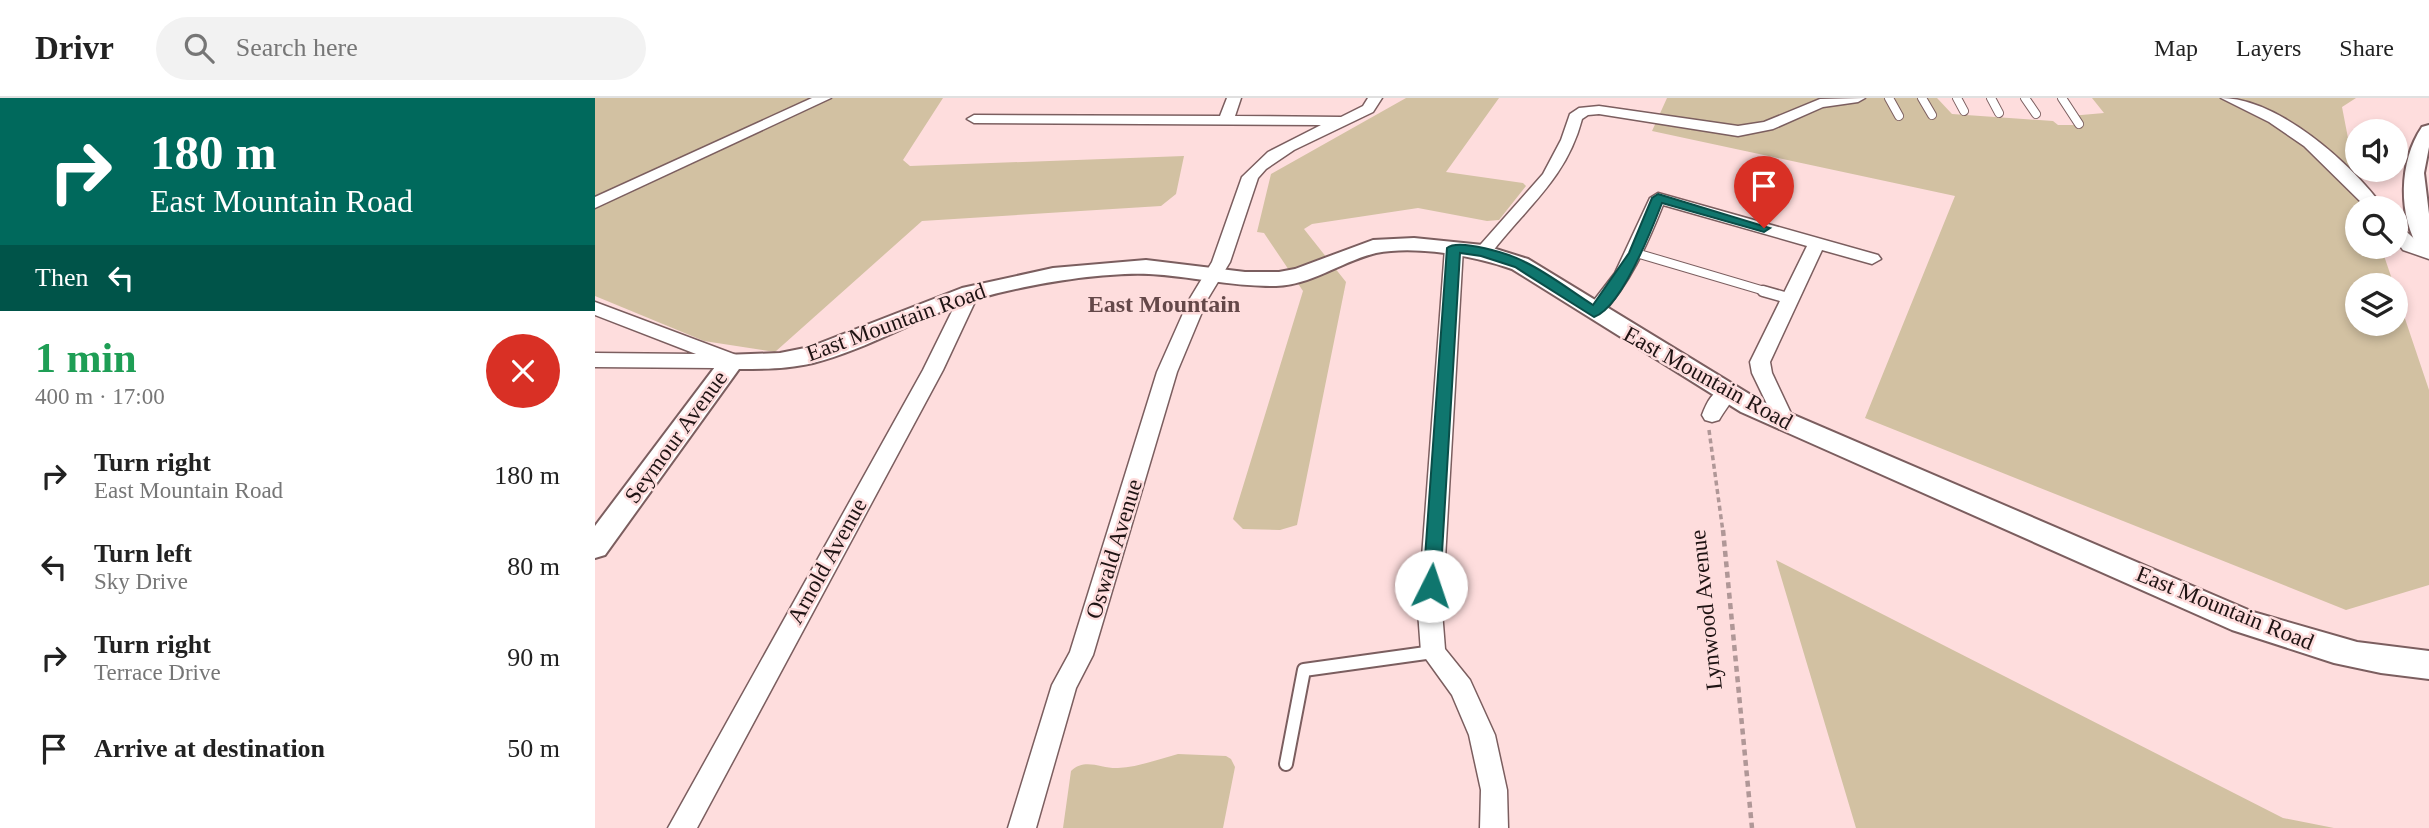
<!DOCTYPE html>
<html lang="en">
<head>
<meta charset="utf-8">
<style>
	:root { --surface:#fff; --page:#f2f2f2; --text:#222; --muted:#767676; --line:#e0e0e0 }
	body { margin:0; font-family:Georgia,serif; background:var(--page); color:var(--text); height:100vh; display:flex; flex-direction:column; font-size:26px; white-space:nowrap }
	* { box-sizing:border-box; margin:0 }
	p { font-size:23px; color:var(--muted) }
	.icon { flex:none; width:38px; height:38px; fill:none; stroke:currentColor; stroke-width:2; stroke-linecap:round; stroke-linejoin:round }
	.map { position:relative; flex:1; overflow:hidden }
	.details { display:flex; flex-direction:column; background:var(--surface); width:595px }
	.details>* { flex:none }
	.top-card { background:#00695c; color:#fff; overflow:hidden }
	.buttons { position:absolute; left:1750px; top:21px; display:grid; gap:14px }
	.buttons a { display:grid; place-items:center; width:63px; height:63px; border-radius:50%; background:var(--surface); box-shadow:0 4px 10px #0003; font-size:35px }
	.pin { position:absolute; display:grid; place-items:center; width:60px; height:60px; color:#fff; margin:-72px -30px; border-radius:50% 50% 50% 0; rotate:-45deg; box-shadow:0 0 7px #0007 }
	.pin .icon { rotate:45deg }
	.me { position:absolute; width:77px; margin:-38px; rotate:4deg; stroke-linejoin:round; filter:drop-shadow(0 0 5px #0008) }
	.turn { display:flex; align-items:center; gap:24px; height:147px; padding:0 35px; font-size:32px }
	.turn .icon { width:91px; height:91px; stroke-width:2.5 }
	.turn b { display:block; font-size:49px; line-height:60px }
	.then { display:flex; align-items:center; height:66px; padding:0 35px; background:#0003; gap:14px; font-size:26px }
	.round { display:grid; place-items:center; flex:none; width:74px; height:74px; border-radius:37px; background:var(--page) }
	.summary { display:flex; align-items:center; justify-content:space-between; height:119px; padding:0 35px }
	h1 { font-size:42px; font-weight:800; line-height:52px; color:#1e9e55 }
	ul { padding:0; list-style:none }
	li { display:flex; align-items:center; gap:21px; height:91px; padding:0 35px }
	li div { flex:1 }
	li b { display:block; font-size:26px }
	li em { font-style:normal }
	header { display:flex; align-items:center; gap:42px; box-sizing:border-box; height:98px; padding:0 35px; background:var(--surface); border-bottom:2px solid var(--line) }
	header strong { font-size:33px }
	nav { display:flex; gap:38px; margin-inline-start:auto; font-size:24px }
	.search { width:490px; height:63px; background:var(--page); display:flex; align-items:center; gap:18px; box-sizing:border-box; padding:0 24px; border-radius:38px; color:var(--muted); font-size:26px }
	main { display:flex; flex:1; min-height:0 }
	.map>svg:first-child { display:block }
	.green { fill:#d2c1a2 }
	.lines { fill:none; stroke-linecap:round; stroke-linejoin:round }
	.service-far2-casing { stroke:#7b5e5f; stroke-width:10 }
	.service-far1-casing { stroke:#7b5e5f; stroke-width:13 }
	.service-casing { stroke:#7b5e5f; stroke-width:16 }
	.minor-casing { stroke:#7b5e5f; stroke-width:3 }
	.tertiary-casing { stroke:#7b5e5f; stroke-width:4 }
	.path-far1 { stroke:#b09797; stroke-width:3.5; stroke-dasharray:5 3.5; stroke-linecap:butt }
	.path { stroke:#b09797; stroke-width:4.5; stroke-dasharray:6 4.5; stroke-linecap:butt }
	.service-far2 { stroke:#fff; stroke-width:8 }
	.service-far1 { stroke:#fff; stroke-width:10 }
	.service { stroke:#fff; stroke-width:12 }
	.minor { fill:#fff; fill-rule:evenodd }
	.tertiary { fill:#fff; fill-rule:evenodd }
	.route { fill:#0f766e; stroke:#0a4d48; stroke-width:2 }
	.labels { text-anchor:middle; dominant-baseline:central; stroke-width:5; stroke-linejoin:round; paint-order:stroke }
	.street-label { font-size:23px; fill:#1f1414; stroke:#fedddd }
	.neighbourhood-label { font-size:24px; font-weight:bold; fill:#644849; stroke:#fedddd }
</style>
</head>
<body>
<header>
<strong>Drivr</strong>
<div class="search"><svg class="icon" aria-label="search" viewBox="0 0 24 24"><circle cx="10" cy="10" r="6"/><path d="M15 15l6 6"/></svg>Search here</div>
<nav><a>Map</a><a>Layers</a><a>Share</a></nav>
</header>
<main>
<section class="details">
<div class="top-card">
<div class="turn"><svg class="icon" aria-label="right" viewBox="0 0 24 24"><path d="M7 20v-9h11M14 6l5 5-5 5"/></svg><div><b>180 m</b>East Mountain Road</div></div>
<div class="then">Then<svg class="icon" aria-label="left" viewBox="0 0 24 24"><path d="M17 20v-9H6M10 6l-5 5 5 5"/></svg></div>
</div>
<div class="summary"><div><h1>1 min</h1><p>400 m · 17:00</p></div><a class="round" style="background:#d93025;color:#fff"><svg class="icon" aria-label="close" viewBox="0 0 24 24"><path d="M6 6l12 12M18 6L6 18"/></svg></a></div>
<ul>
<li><svg class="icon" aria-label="right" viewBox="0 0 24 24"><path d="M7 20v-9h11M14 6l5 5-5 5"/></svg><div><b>Turn right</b><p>East Mountain Road</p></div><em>180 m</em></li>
<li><svg class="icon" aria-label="left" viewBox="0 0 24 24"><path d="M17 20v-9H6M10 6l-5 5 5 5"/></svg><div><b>Turn left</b><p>Sky Drive</p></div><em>80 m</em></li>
<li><svg class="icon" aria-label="right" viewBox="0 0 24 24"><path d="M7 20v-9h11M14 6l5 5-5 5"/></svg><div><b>Turn right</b><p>Terrace Drive</p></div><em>90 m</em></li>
<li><svg class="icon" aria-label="arrive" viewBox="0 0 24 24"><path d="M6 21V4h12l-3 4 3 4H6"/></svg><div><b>Arrive at destination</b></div><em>50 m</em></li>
</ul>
</section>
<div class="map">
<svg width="1834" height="730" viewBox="0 0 1834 730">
	<rect width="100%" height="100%" fill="#fedddd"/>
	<g class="green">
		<path d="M0,0h348l-40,62 7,6 274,-10 -8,38 -15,12 -239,15 -147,131 -71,-11 -109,-45z"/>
		<path d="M811,0h93l-53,74 77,11 3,3 -27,34 -12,1 -69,-13 -106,16 -8,5 42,53 -49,243 -17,5 -37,-1 -10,-10 70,-228 -39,-58 -7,-1 14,-58z"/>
		<path d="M1072,0h270l15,16 101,7 5,4h19l-7,-9 34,-3 -12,-15h264l-14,9 11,57 15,44h-11v39h24l13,38h-37v39h39v-32l33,98v195l-83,25 -481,-192 90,-222 -303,-65z"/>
		<path d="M1181,462l507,258 51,10h-478z"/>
		<path d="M583,656l48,2 5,3 4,8 -12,61h-160l8,-57c14,-14 31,-2 47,-3 21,-1 41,-9 60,-14z"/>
	</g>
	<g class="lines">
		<defs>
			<g id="service-far2">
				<path d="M1294,0l10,18"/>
				<path d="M1327,0l10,17"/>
				<path d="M1362,0l7,13"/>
				<path d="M1396,0l8,15"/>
				<path d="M1430,0l11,16"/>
				<path d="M1467,0l17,26"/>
				<path d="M1041,155l132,39"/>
			</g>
			<path id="service-far1" d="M1168,193l28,8"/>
			<path id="service" d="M691,666l18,-94 129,-18"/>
			<g id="minor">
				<path d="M217,0h19l-236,110v-11z"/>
				<path d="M632,0h14l-6,18 106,1 22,-11 5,-8h14l-9,14 -79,38 -28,19 -8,9 -28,84 -23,38 -30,72 -84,283 -17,33 -40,140h-28l44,-143 18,-33 87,-280 32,-72 23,-38 30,-85 26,-25 53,-27 -347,-2 -7,-4 7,-4 246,1z"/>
				<path d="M1270,0l-7,4 -35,5 -50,22 -35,7 -139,-22 -11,1 -6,4c-16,61 -57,89 -93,137h-12l-3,-4 69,-78 18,-34 9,-26 9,-6 20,-2 139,20 26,-4 56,-23z"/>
				<path d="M1626,0c57,0 130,65 163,110h-17l-63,-62 -35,-24z"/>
				<path d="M1063,95l220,62 3,4 -9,5 -50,-14 -52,112 2,11 24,51 -3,5 -7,2 -7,-2 -27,-56 -2,-11 57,-116 -144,-41c-16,40 -33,79 -63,111h-12l-3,-4 30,-39 35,-75z"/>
				<path d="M1801,128c10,2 18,16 33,22v11l-26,-9 -7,-9z"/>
				<path d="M859,145l9,5 -21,363 3,38 25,31 25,55 12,55 1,38h-28l1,-38 -12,-55 -17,-40 -31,-43 -3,-41 27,-363z"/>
				<path d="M375,189l9,6 -36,77 -246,458h-29l255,-458 38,-77z"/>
				<path d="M0,204l144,54 3,5 -3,5c-9,2 -15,-1 -24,2l-120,-1v-14l101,1 -101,-39z"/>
				<path d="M1131,289l7,2 3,5c-5,9 -12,17 -17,26l-7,2 -7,-2 -3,-5c5,-13 10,-24 24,-28z"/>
			</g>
			<g id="tertiary">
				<path d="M1834,27v22l-5,26 5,41v40l-8,-2c-24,-36 -22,-91 1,-125z"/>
				<path d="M819,140l69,7 45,14 231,141 494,212 104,30 72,9v28l-48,-6 -47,-10 -102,-33 -491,-218 -229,-143c-38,-13 -95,-24 -136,-16 -34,8 -64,32 -100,33 -43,1 -85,-10 -127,-12 -49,-2 -126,11 -173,25 -56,17 -107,50 -163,64 -25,6 -49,6 -74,6l-134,186 -10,3v-32l129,-171 56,-2 30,-6 152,-59 91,-20 93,-8 99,12h34l16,-3 78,-29z"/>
			</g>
		</defs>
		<use href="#service-far2" class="service-far2-casing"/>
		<use href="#service-far1" class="service-far1-casing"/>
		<use href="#service" class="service-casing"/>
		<use href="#minor" class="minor-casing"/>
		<use href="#tertiary" class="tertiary-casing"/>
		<path class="path-far1" d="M1114,332l14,102"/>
		<path class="path" d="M1128,432l29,298"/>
		<use href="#service-far2" class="service-far2"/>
		<use href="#service-far1" class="service-far1"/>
		<use href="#service" class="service"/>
		<use href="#minor" class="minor"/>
		<use href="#tertiary" class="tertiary"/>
	</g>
	<path class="route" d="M1063,96l112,34 -6,4 -102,-29c-10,26 -41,105 -68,114l-79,-50 -34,-11 -21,-3 -20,333 -2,5 -7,2 -6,-2 -2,-5 24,-338c12,-10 63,6 78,14 23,11 46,29 68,43l36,-52 23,-55z"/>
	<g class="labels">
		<g class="street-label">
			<text transform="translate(301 224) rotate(-20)">East Mountain Road</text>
			<text transform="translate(1113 280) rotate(29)">East Mountain Road</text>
			<text transform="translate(81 339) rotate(-54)">Seymour Avenue</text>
			<text transform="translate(519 451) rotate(-73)">Oswald Avenue</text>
			<text transform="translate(232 463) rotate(-61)">Arnold Avenue</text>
			<text transform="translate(1630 510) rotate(22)">East Mountain Road</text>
			<text transform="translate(1111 512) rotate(-96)">Lynwood Avenue</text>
		</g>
		<g class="neighbourhood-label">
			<text x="569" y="206">East Mountain</text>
		</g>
	</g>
</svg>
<div class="buttons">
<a><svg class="icon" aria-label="sound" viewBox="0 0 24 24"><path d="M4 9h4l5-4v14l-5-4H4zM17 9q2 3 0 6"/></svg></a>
<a><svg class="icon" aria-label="search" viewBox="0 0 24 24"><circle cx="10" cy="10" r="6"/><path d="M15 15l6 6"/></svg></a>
<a><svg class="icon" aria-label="layers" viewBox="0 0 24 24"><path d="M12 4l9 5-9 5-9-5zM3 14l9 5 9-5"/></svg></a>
</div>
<div class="pin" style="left:1169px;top:130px;background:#d93025"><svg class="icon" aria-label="arrive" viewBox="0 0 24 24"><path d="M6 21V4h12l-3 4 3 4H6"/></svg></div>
<svg class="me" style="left:836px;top:488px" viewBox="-20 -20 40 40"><circle r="19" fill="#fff"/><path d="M0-13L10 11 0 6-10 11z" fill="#0f766e"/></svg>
</div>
</main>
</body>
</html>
